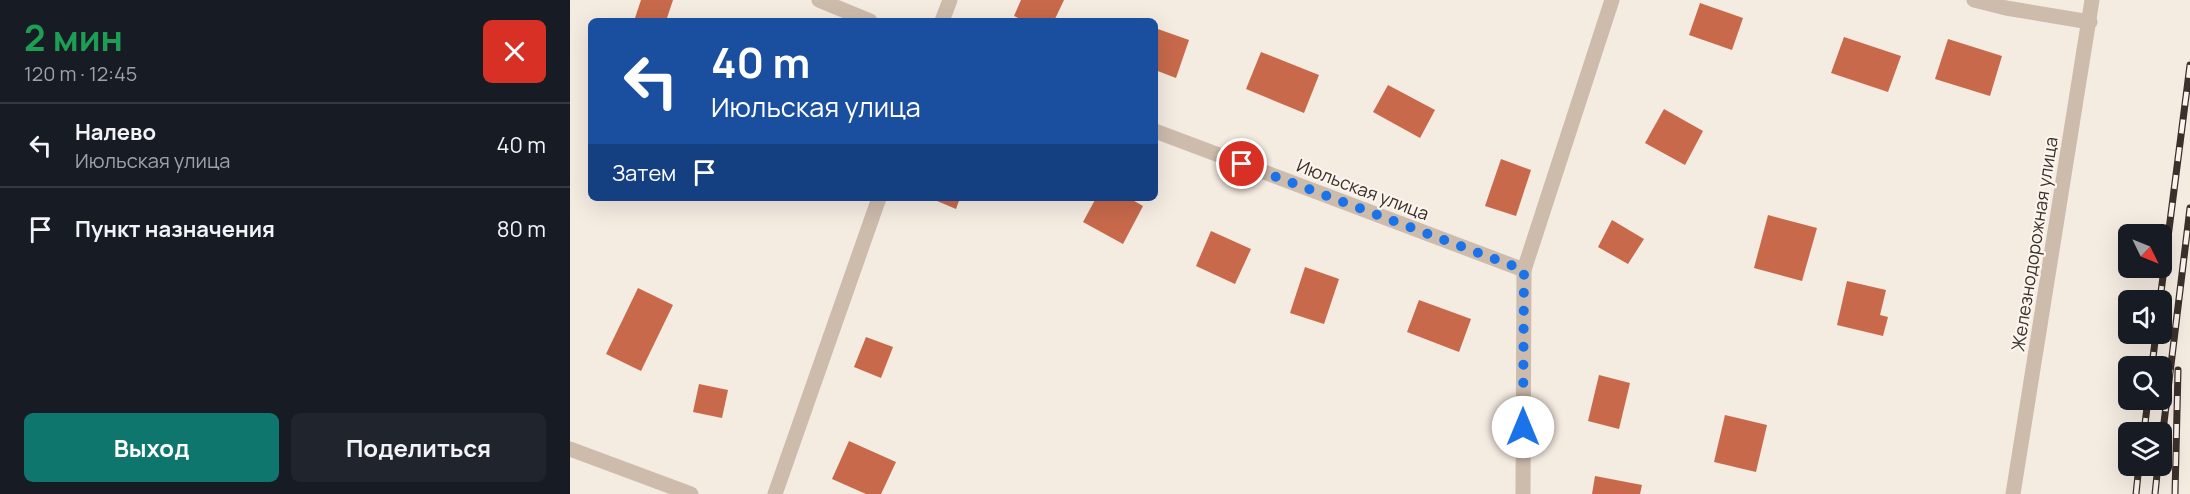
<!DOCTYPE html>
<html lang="ru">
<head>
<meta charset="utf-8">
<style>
	:root { --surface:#171b24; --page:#20242c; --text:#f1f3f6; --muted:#9ea1a6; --line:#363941; --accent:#0f766e }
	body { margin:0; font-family:Manrope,sans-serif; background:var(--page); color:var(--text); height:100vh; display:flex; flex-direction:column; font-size:22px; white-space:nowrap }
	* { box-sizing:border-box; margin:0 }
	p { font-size:20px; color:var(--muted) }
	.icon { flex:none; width:33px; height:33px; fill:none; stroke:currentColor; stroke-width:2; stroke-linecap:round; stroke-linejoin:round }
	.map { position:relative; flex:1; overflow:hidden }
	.side { display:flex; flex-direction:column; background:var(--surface); width:570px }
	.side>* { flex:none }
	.top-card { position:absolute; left:18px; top:18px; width:570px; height:183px; border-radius:9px; box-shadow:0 6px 24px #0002; background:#1a4fa0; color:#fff; overflow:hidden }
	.needle { width:39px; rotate:133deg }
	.tools { position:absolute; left:1548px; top:224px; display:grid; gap:12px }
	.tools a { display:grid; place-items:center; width:54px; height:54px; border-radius:9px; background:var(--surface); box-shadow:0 6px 24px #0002; font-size:30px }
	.pin { position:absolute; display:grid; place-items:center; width:51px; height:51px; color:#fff; margin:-26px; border:3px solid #fff; border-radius:50%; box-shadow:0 2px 6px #0007 }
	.me { position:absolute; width:66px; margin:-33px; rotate:0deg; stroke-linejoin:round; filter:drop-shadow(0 0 4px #0008) }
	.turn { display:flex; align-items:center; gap:21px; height:126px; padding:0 24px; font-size:27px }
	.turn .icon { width:78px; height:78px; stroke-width:2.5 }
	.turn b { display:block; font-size:42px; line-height:51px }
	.then { display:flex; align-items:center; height:57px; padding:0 24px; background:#0003; gap:12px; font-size:22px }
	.round { display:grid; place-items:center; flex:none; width:63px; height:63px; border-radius:9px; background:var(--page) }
	.overview { display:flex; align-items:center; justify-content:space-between; height:102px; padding:0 24px }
	h1 { font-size:36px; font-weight:700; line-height:45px; color:#1e9e55 }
	.action { display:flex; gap:12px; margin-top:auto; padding:12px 24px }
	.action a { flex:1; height:69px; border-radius:9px; background:var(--accent); color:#fff; font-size:24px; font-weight:700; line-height:69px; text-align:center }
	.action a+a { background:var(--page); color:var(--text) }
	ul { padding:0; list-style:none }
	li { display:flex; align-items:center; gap:18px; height:84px; padding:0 24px; border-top:2px solid var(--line) }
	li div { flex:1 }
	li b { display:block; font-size:22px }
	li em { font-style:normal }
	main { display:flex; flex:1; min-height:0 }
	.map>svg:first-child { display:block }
	.building { fill:#c8694b }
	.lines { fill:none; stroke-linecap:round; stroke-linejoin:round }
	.street { stroke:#cdbbac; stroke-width:15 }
	.rail-casing { stroke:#3b302b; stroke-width:7 }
	.rail { stroke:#fbf5ee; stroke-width:4.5; stroke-dasharray:14; stroke-linecap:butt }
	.route { stroke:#1a73e8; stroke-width:10; stroke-dasharray:0 18 }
	.labels { text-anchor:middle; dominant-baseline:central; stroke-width:4.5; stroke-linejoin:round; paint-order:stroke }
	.street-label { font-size:18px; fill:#3b302b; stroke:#fbf5ee }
</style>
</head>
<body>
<main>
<section class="side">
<div class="overview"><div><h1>2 мин</h1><p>120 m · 12:45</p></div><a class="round" style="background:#d93025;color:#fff"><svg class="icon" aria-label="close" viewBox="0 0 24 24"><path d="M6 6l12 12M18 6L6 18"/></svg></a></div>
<ul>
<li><svg class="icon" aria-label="left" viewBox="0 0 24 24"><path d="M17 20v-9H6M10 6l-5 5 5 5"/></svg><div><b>Налево</b><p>Июльская улица</p></div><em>40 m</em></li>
<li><svg class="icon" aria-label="arrive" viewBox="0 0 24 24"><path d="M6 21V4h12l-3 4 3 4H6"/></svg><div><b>Пункт назначения</b></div><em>80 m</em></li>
</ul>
<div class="action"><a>Выход</a><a>Поделиться</a></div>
</section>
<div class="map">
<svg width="1620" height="494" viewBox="0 0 1620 494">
	<rect width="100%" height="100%" fill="#f4ebe1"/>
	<g class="building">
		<path d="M71,0h32l-7,21h-32z"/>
		<path d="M451,0h43l-10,21h-29l-11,-5z"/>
		<path d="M1130,3l43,15 -11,32 -43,-15z"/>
		<path d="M585,28l34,12 -13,38 -21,-8z"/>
		<path d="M1274,37l57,19 -13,36 -57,-19z"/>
		<path d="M1378,39l54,17 -12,40 -55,-17z"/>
		<path d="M691,52l58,23 -15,38 -58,-24z"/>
		<path d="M818,85l47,25 -15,28 -47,-26z"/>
		<path d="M1094,109l39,22 -18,34 -40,-22z"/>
		<path d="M931,159l30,11 -15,46 -31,-10z"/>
		<path d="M360,198h30l-4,11z"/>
		<path d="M526,198h33l14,8 -20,38 -40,-22z"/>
		<path d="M1198,215l49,13 -15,53 -48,-13z"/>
		<path d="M1042,220l32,19 -16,25 -30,-17z"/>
		<path d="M641,231l40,18 -16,35 -39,-18z"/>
		<path d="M735,267l34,12 -15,45 -34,-11z"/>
		<path d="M1277,281l39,9 -6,25 8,2 -5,19 -46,-11z"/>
		<path d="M68,288l35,17 -32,66 -35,-17z"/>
		<path d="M849,300l52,19 -12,33 -52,-20z"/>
		<path d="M296,337l27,10 -12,31 -27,-11z"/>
		<path d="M1029,375l31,8 -11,46 -31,-8z"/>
		<path d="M129,384l29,6 -6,28 -29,-6z"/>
		<path d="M1155,415l42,10 -11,47 -42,-10z"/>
		<path d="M279,441l47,21 -15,32h-15l-34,-15z"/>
		<path d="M1025,476l47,9 -2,9h-48z"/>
	</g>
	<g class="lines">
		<g class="street">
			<path d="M249,0l51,21"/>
			<path d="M1404,0l32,8 84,14"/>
			<path d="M372,21l8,-21"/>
			<path d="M585,131l369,139"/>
			<path d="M0,449l121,45"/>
			<path d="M205,494l104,-296"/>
			<path d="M953,494l1,-224 88,-270"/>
			<path d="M1443,494l79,-494"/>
		</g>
		<defs>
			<g id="rail">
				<path d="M1590,300l30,-235"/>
				<path d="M1582,366l4,-33"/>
				<path d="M1574,432l4,-33"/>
				<path d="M1592,439l28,-231"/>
				<path d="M1566,494l3,-29"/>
				<path d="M1585,494l3,-29"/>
				<path d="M1605,494l3,-124"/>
			</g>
		</defs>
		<use href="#rail" class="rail-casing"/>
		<use href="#rail" class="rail"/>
	</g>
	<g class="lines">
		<path class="route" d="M672,164l282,106 -1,157"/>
	</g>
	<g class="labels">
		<g class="street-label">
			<text transform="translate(793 189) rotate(21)">Июльская улица</text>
			<text transform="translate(1464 244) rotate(-81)">Железнодорожная улица</text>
		</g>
	</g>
</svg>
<div class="tools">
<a><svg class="needle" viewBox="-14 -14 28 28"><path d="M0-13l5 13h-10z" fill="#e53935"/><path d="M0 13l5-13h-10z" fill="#9ea1a6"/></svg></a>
<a><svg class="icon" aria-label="sound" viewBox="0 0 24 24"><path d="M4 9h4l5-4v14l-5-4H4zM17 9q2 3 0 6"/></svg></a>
<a><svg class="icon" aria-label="search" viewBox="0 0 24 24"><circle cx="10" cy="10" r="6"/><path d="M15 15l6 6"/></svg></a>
<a><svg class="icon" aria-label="layers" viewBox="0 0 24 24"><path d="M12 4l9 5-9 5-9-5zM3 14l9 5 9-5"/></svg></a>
</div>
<div class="pin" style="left:672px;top:164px;background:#d93025"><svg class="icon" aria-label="arrive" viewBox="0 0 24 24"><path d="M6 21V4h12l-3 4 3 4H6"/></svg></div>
<svg class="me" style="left:953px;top:427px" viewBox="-20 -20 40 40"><circle r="19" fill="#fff"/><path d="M0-13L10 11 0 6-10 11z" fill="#1a73e8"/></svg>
<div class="top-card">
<div class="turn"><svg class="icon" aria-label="left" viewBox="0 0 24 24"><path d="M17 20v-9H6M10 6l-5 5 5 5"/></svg><div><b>40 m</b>Июльская улица</div></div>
<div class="then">Затем<svg class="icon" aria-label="arrive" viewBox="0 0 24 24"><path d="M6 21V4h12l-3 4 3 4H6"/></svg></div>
</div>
</div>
</main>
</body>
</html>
